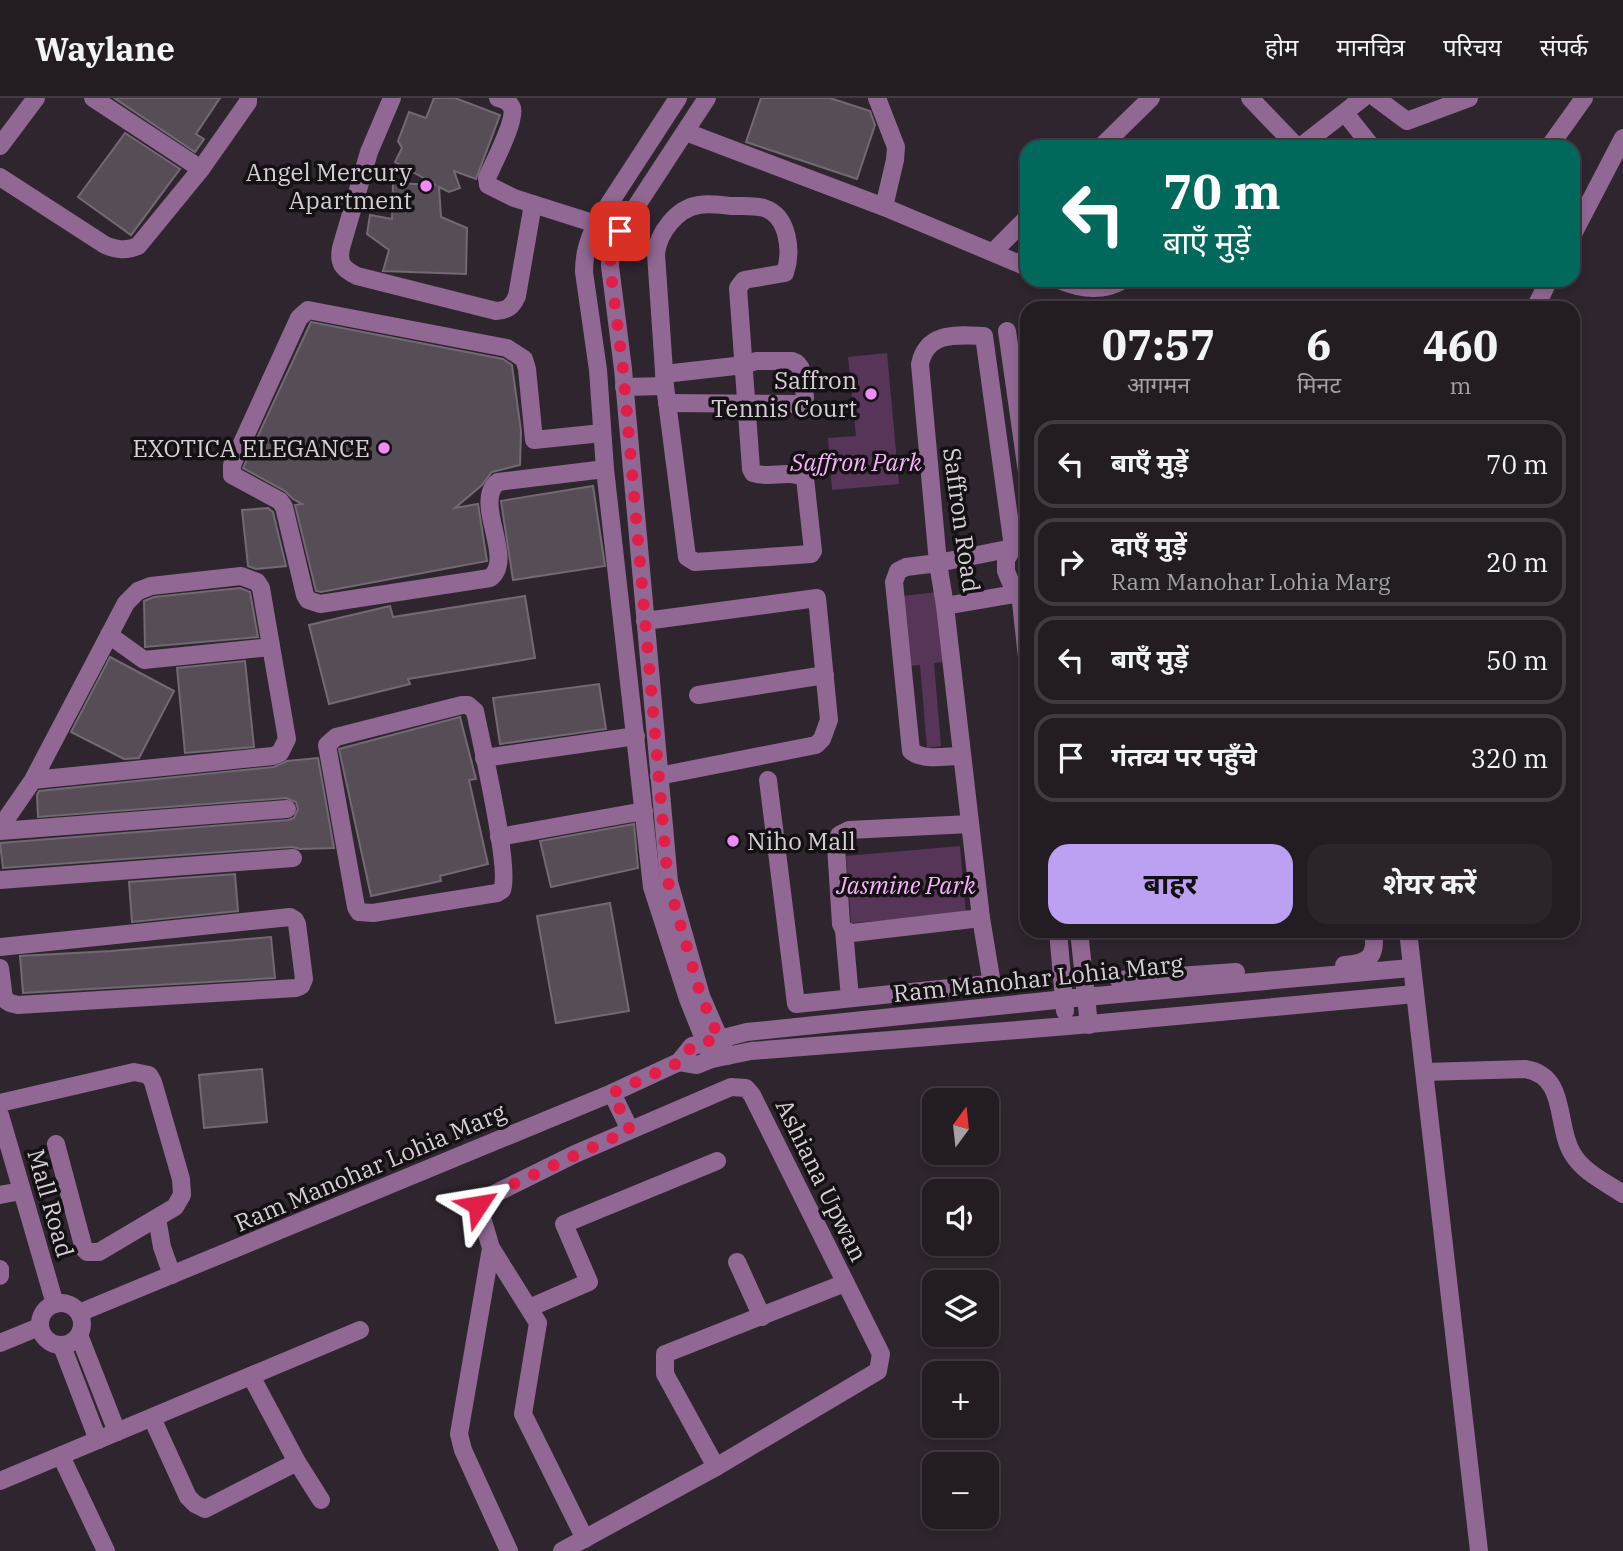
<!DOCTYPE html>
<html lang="hi">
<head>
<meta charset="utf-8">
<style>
	:root { --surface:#231c23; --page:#2b252b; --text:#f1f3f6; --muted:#a3a1a6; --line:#403a41; --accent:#bca0f2 }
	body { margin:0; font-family:"IBM Plex Serif","Noto Sans Devanagari",serif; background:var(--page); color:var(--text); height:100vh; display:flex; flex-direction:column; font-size:26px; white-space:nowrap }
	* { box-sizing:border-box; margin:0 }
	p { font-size:23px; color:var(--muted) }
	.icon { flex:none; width:38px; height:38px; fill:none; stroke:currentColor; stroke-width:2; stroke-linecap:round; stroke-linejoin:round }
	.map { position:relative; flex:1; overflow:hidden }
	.side { position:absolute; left:1020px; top:203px; width:560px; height:637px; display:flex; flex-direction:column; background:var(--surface); border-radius:21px; box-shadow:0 4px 10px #0003,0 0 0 2px var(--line) }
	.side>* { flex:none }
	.hud { position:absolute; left:1020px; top:42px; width:560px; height:147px; border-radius:21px; box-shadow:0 4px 10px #0003,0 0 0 2px var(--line); background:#00695c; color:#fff; overflow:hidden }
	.needle { width:46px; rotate:15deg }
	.fabs { position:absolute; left:922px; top:990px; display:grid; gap:14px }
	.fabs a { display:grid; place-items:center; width:77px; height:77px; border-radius:14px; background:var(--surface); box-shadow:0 4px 10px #0003,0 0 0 2px var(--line); font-size:35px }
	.pin { position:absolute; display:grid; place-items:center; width:60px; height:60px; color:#fff; margin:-30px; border-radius:14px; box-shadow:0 4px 10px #0006 }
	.me { position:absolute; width:77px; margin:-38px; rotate:57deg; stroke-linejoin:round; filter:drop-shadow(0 0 5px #0008) }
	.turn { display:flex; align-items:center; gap:24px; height:147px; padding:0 28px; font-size:32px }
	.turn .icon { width:91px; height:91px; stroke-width:2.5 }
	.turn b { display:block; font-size:49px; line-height:60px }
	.eta { display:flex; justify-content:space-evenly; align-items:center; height:119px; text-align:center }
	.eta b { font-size:42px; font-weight:700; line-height:49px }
	.cta { display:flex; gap:14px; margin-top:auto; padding:14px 28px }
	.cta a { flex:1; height:80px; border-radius:21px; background:var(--accent); color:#111; font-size:28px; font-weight:700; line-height:80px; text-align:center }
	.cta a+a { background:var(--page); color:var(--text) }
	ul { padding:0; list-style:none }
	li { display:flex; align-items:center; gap:21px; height:88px; margin:0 14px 10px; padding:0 14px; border:4px solid var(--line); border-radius:21px }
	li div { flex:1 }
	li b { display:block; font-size:26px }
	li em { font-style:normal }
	header { display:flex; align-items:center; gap:42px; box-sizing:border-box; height:98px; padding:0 35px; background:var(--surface); border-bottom:2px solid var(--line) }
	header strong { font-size:33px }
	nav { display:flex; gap:38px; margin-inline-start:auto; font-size:24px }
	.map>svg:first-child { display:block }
	.green { fill:#573559 }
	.building { fill:#574d57; stroke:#736873; stroke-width:2 }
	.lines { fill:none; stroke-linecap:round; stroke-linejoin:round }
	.minor { stroke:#916793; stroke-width:18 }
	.route { stroke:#e11d48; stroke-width:12; stroke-dasharray:0 21.6 }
	.poi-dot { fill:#f08bf6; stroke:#141014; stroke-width:2.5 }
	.labels { text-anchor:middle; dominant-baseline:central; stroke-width:7; stroke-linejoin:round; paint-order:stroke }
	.poi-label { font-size:24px; fill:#d6d0d6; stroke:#141014; text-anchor:end }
	.park-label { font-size:24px; font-style:italic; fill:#f7b2fb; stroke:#141014 }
	.street-label { font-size:24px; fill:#d6d0d6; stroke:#141014 }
</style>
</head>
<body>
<header>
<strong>Waylane</strong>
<nav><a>होम</a><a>मानचित्र</a><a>परिचय</a><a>संपर्क</a></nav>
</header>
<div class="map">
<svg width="1623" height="1453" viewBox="0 0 1623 1453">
	<rect width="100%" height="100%" fill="#2f252f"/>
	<g class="green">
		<path d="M887,255l12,131 -67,6 -4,-52 28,-2 -8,-79z"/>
		<path d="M938,494l7,70 -11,1 7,83 -14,2 -7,-83 -12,1 -6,-70z"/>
		<path d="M960,748l6,68 -115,9 -5,-67z"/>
	</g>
	<g class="building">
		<path d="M114,0h106l-24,36 8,5 -9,13z"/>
		<path d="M434,0h21l45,17 -24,64 -22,-8 6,17 -11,4 -10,-5 2,30 26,11 -1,46 -83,-3 6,-21 -22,-16 3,-19 22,4 1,-36 43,2 -41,-23 7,-14 -4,-7 11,-29 17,6z"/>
		<path d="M761,0h69l40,13 5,14 -18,54 -111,-37z"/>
		<path d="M125,35l55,36 -49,66 -53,-38z"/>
		<path d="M311,224l192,37 9,6 9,66 -1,34 -28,7 -10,13 -27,23 23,-4 9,57 -166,31 -5,-1 -21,-86 7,-1 -9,-5 -8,-8 -42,-23z"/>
		<path d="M593,388l12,80 -92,14 -12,-79z"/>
		<path d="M268,410l5,4 13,54 -30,3 -8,-3 -6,-56z"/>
		<path d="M240,490l10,4 8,45 -113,10 -1,-46 10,-4z"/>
		<path d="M525,498l10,62 -127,21 2,5 -81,20 -20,-79 81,-19 3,11z"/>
		<path d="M110,559l64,34 -35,67 -15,1 -53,-27z"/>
		<path d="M245,563l9,86 -69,6 -8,-85z"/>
		<path d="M599,586l7,45 -106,15 -7,-46z"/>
		<path d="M460,619l16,62 -7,1 19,84 -48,12 1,5 -70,15 -32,-147z"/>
		<path d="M318,660l16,90 -34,1 -8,-2 -289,21 -3,-25 288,-23 6,-2 4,-9 -2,-7 -10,-4 -248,19 -1,-22 2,-4 235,-24 13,-6z"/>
		<path d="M634,726l4,44 -87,19 -11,-46z"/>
		<path d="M235,776l3,37 -106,11 -3,-40z"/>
		<path d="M610,805l19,108 -73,12 -19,-107z"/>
		<path d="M271,839l4,41 -252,15 -3,-37 91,-5z"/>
		<path d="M262,971l5,53 -63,6 -5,-53z"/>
	</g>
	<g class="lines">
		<g class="minor">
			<path d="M93,0l108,71"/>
			<path d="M392,0l-23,54 -28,96c-3,16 2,21 16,28l139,35c12,-1 16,-4 21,-15l16,-92"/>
			<path d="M498,0c6,2 11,3 14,10 4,13 -19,56 -25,70l1,7 26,13 82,26"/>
			<path d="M678,0l-82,126c-8,17 -12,30 -12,48l14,98 7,99 47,418 36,112 24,60"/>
			<path d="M707,0l-87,133 -9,18 -1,17 13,103 46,513 32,114 26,60"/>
			<path d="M877,0l19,49 -1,13 -11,47"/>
			<path d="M1250,0l47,49"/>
			<path d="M1376,0l31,23 62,-23"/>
			<path d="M1345,15l27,34"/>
			<path d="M686,34l198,75 143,60"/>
			<path d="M0,48l36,-48"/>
			<path d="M1101,49l50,-49"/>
			<path d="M1300,49l63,-49"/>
			<path d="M1549,49l35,-49"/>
			<path d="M0,79l105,68c12,5 21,6 33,1l63,-77 47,-67v-4"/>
			<path d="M1573,136l50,-96"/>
			<path d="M993,154l34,-34"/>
			<path d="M1059,182c21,9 44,12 64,0"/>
			<path d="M1535,210l14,-28"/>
			<path d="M1007,233l20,141"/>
			<path d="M664,276l80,-9 12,-4h36c14,4 11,24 13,36l-5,7h-4l-129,-1"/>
			<path d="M624,289l41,-1 -9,-132c2,-21 21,-46 43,-49 10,-2 22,0 33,1 10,0 22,-1 32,2 25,8 28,44 21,65l-41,7 -6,8 13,181 2,4c17,6 37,-4 52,5l8,73 -2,3 -116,8 -8,-5 -22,-171"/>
			<path d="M602,335l-68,7 -7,-71 -3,-10 -17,-11 -199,-38 -9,8 -67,147v10l48,26 4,6 21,88 3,5 12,4 170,-26c26,-19 -18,-76 8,-96l107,-13"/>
			<path d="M1027,494l-7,1 -75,13 -7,-43 -18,-199c7,-33 37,-29 64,-28l29,211 -7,13v11l4,10 10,12 7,64"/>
			<path d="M945,508l36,312 -129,15 -8,-3 -3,-6 -5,-78 3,-11 10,-5 121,-6"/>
			<path d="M645,523l172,-23 12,122 -7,19 -6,6 -157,31"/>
			<path d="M109,537l35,25 127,-13"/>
			<path d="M698,597l127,-20"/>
			<path d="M462,607h6l7,6c6,30 36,158 27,179l-5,3 -124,20 -14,-1 -3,-5 -29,-162 9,-8z"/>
			<path d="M961,658c-15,0 -38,5 -50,-5l-17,-169 4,-11 8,-4 32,-4 89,-18"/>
			<path d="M484,660l152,-22"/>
			<path d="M768,682l28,224 192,-20 3,-6 -10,-60"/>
			<path d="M0,730l33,-48 93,-177 12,-12 13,-5 90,-10 16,6 4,6 26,151 -7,14 -7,3 -240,24"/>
			<path d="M0,733l287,-22"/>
			<path d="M499,739l145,-26"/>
			<path d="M0,782l293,-22"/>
			<path d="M844,832l6,68"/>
			<path d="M1058,833l7,80"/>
			<path d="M1079,833l10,94"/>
			<path d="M1408,833l71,620"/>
			<path d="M0,849l290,-30 5,3 2,4 7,55 -3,7 -5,2 -278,17 -8,-2 -6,-4 -4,-31"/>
			<path d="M1344,867c26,-2 33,-9 29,-34"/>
			<path d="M1119,882l117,-8"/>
			<path d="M679,964l18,3 15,-6 39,-8 317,-25 347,-32"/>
			<path d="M1425,974l100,-3c43,7 30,55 47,84 11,19 33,29 51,41"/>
			<path d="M612,995l18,37"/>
			<path d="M0,1005l134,-31 15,3 4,7 28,97 1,16 -7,12 -76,45h-12l-3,-3 -28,-105"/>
			<path d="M0,1017l55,189"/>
			<path d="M0,1097l21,-4"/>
			<path d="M157,1120l5,29 10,28"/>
			<path d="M491,1150l47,75 -15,91 62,125"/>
			<path d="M737,1164l25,55"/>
			<path d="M0,1171v7"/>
			<circle cx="61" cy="1226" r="21"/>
			<path d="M529,1210l60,-26 -25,-58 153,-63"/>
			<path d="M79,1215l533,-220 67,-31 13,-16 55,-14 338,-35 326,-29"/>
			<path d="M79,1237l38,97"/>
			<path d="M0,1245l39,-16"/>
			<path d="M62,1248l36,94"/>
			<path d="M251,1278l46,86 24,38"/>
			<path d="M152,1320l36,79 7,7 10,5 92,-47"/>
			<path d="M61,1358l45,95"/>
			<path d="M716,1369l-51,-93v-20l180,-71"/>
			<path d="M0,1383l360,-151"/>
			<path d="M509,1453l-46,-101 -4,-16 32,-186 -11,-37v-10l95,-47 156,-67 15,1 6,7 129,259 -3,17 -162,96 -154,84"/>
		</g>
	</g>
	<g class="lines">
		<path class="route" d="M478,1107l5,-7 147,-68 -18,-37 68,-31 12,-16 27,-8 -18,-42 -33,-114 -45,-513 -13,-103 1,-17 9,-18"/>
	</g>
	<g class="poi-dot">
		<circle cx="426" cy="88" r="7"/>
		<circle cx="871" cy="296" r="7"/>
		<circle cx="384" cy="350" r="7"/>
		<circle cx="733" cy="743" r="7"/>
	</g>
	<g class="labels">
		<g class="poi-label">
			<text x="412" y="74">Angel Mercury<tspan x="412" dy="28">Apartment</tspan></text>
			<text x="857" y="282">Saffron<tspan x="857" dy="28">Tennis Court</tspan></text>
			<text x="370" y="350">EXOTICA ELEGANCE</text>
			<text x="747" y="743" text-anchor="start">Niho Mall</text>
		</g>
		<g class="park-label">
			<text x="856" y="364">Saffron Park</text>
			<text x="906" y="787">Jasmine Park</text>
		</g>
		<g class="street-label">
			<text transform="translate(962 422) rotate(82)">Saffron Road</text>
			<text transform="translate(1038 880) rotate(-6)">Ram Manohar Lohia Marg</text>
			<text transform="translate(370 1069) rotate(-23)">Ram Manohar Lohia Marg</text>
			<text transform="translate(822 1082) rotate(64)">Ashiana Upwan</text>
			<text transform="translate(51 1105) rotate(74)">Mall Road</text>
		</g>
	</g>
</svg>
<div class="fabs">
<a><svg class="needle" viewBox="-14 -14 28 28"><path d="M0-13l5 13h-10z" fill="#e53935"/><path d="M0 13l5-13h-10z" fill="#a3a1a6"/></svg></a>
<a><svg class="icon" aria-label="sound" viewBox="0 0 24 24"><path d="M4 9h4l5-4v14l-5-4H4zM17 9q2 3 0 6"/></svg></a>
<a><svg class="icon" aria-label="layers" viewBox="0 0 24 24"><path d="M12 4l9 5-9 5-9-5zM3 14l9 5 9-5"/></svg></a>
<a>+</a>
<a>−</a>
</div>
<div class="pin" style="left:620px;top:133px;background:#d93025"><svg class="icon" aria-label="arrive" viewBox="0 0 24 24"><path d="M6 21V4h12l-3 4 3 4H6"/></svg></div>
<svg class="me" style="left:478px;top:1107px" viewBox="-20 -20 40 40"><path d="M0-17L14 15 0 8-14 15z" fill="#e11d48" stroke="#fff" stroke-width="4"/></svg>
<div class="hud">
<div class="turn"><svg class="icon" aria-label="left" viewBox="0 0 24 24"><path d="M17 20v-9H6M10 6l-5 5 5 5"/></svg><div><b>70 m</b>बाएँ मुड़ें</div></div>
</div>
<section class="side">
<div class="eta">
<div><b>07:57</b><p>आगमन</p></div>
<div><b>6</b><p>मिनट</p></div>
<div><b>460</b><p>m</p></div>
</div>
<ul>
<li><svg class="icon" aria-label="left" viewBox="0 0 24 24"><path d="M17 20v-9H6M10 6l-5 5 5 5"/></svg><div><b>बाएँ मुड़ें</b></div><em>70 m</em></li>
<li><svg class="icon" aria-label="right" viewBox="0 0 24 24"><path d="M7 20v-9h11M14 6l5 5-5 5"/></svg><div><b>दाएँ मुड़ें</b><p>Ram Manohar Lohia Marg</p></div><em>20 m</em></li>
<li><svg class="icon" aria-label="left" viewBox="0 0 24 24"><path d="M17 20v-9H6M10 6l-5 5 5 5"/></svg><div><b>बाएँ मुड़ें</b></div><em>50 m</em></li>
<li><svg class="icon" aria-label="arrive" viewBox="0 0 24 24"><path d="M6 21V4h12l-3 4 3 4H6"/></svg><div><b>गंतव्य पर पहुँचे</b></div><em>320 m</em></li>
</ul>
<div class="cta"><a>बाहर</a><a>शेयर करें</a></div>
</section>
</div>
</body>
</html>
